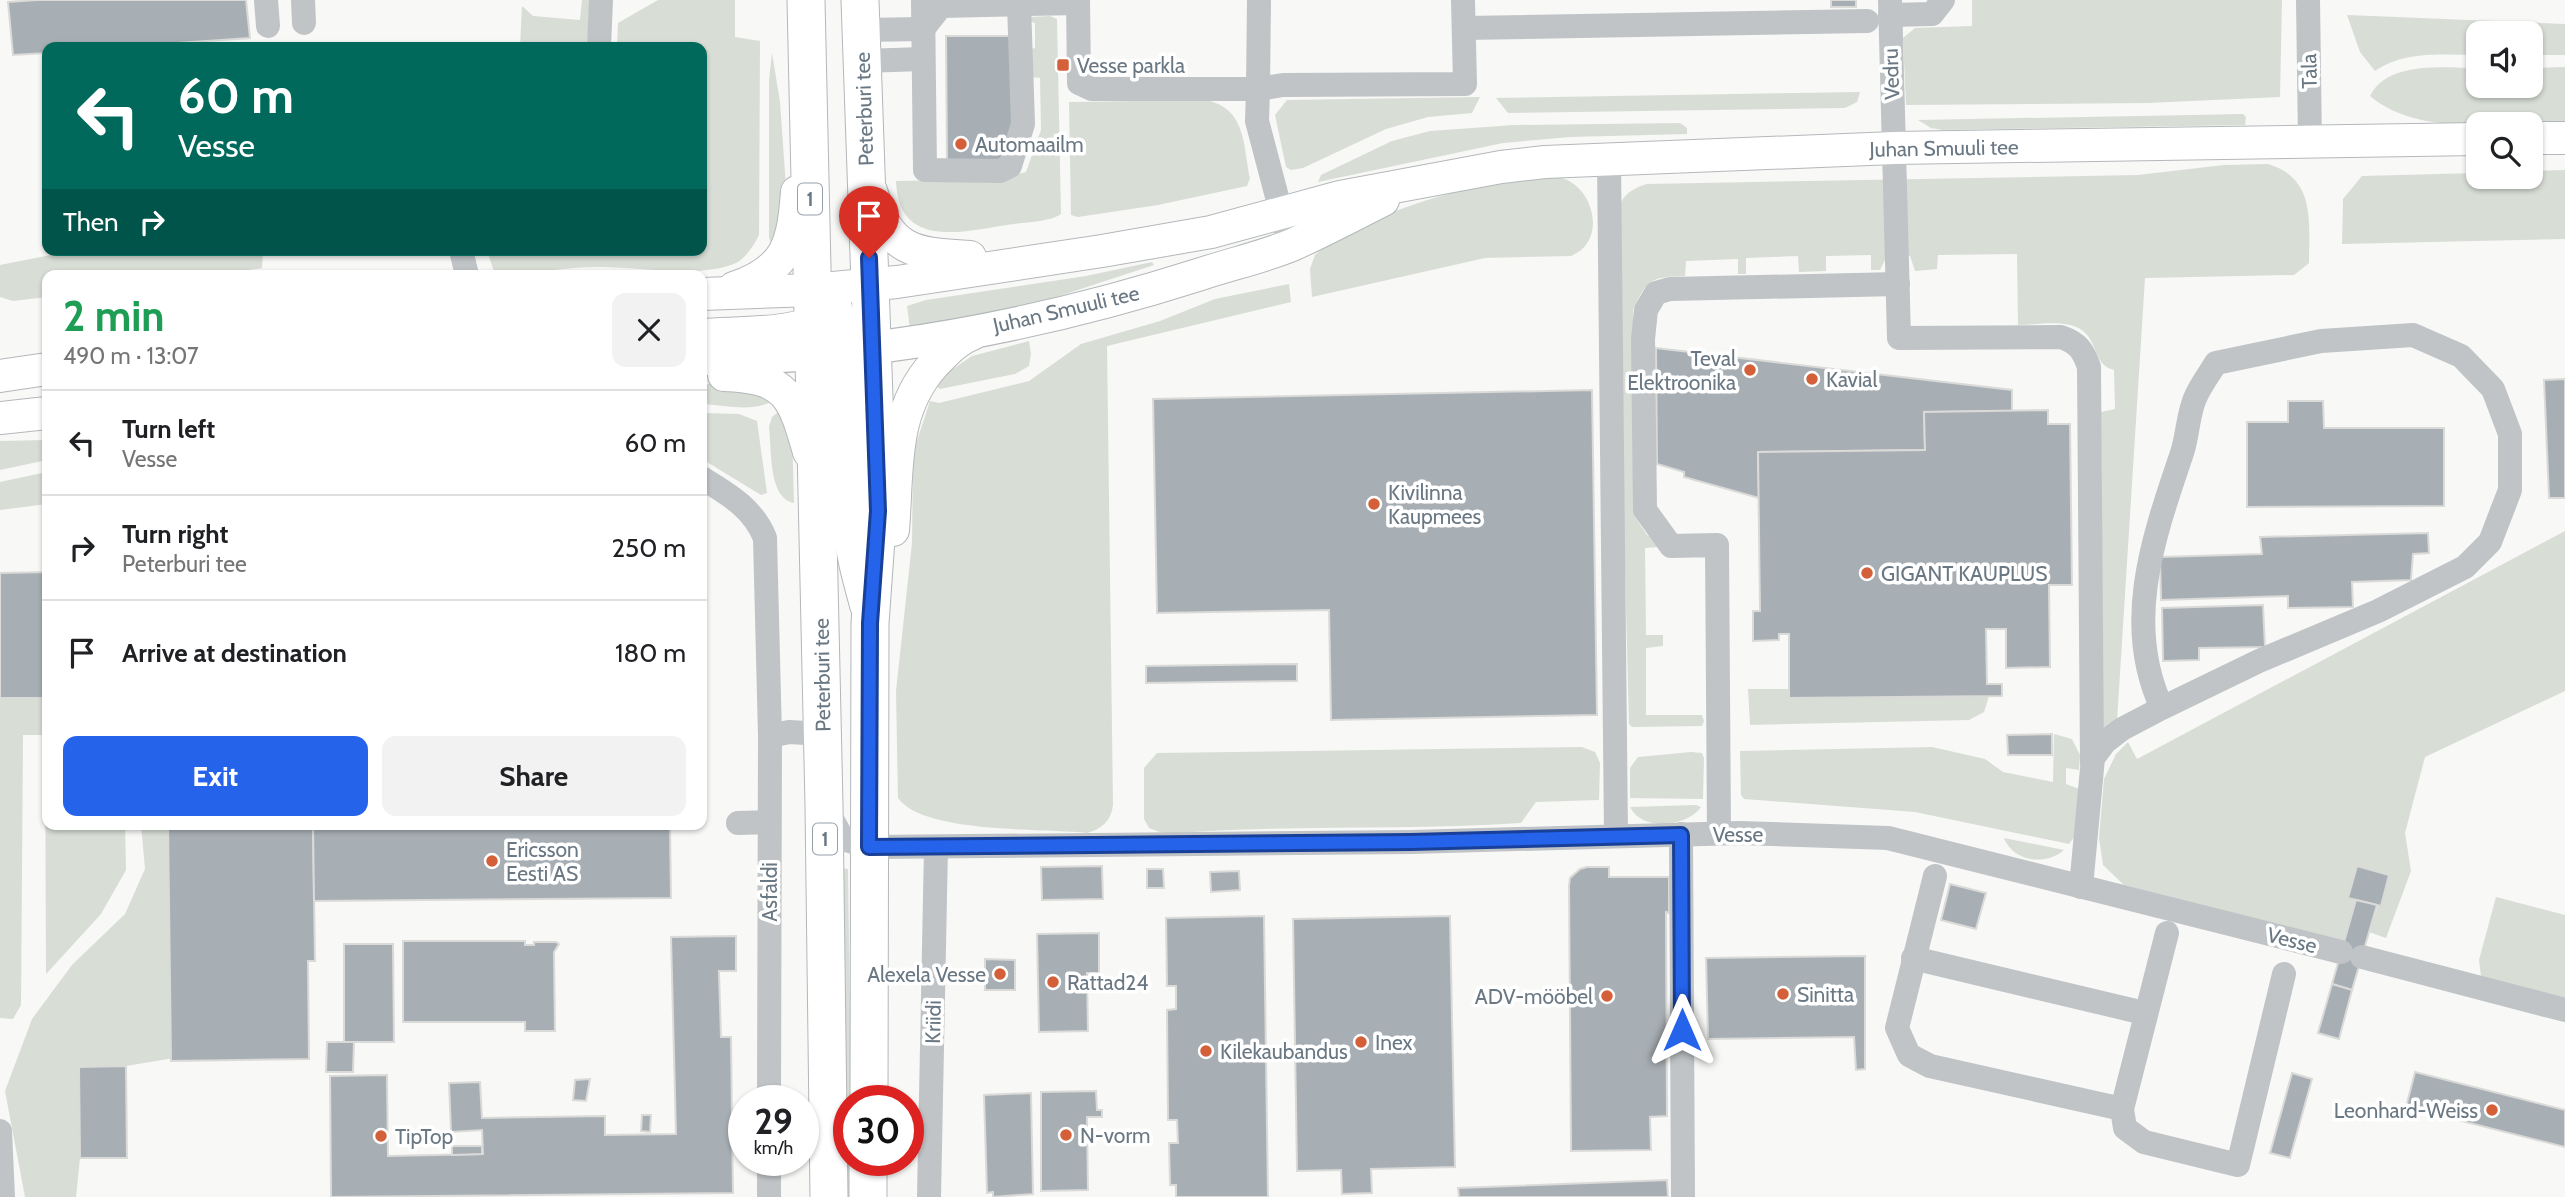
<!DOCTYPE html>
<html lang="en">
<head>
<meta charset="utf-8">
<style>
	:root { --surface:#fff; --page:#f2f2f2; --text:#202124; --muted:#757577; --line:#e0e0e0; --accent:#2563eb }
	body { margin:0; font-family:Cabin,sans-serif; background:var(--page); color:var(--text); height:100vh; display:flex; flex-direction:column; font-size:26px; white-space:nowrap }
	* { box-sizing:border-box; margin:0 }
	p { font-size:23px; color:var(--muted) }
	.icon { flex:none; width:38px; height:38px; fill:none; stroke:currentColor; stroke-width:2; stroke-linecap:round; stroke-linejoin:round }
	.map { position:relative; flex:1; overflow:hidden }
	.side { position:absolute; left:42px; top:270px; width:665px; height:560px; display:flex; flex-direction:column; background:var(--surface); border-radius:14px; box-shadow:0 2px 5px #0004 }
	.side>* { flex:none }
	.banner { position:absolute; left:42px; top:42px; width:665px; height:214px; border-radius:14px; box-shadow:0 2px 5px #0004; background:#00695c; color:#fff; overflow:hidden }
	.buttons { position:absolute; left:2466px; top:21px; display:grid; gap:14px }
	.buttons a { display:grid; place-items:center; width:77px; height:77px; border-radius:14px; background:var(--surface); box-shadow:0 2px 5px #0004; font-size:35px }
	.speed { position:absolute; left:728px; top:1085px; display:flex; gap:14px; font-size:35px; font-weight:700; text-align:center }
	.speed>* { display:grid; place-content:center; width:91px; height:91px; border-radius:50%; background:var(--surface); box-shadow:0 2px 5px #0004; line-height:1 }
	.speed small { font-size:18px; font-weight:400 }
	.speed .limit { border:10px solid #d22; background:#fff; color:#111 }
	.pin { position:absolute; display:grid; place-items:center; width:60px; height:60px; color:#fff; margin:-72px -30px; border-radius:50% 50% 50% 0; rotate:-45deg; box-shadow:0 0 7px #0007 }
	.pin .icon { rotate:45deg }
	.me { position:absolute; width:77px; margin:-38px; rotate:0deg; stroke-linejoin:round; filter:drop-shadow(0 0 5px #0008) }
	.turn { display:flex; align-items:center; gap:24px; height:147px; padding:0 21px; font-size:32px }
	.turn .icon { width:91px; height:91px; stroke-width:2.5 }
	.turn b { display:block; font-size:49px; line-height:60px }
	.then { display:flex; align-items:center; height:66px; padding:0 21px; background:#0003; gap:14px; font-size:26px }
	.round { display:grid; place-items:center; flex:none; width:74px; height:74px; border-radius:14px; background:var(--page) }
	.headline { display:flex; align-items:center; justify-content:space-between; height:119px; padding:0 21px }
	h1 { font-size:42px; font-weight:800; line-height:52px; color:#1e9e55 }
	.cta { display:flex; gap:14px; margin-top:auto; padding:14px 21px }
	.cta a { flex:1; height:80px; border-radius:14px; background:var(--accent); color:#fff; font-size:28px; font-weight:800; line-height:80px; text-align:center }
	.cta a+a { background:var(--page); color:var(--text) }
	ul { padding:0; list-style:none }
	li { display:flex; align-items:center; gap:21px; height:105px; padding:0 21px; border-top:2px solid var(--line) }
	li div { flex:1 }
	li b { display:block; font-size:26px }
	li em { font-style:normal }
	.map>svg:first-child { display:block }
	.green { fill:#d8ddd6 }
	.building { fill:#a8afb4; stroke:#dadad8; stroke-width:2 }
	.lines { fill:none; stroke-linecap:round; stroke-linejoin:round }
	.major-casing { stroke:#b4b8bb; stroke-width:34 }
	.highway-casing { stroke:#b3b7ba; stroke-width:39 }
	.minor { stroke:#c0c4c7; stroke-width:24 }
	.major { stroke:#fff; stroke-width:32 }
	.highway { stroke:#fff; stroke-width:37 }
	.route-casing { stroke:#184099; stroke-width:18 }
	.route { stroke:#2563eb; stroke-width:12 }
	.poi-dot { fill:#d4603a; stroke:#fff; stroke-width:2.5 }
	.labels { text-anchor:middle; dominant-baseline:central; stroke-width:7; stroke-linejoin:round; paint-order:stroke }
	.shield { fill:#fff; stroke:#97a0a9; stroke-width:2 }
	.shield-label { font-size:19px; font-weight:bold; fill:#6a7884 }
	.poi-label { font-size:21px; fill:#6a7884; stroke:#fff; text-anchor:start }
	.street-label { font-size:21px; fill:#6a7884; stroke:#fff }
</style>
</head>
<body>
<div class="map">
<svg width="2565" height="1197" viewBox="0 0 2565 1197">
	<rect width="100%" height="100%" fill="#f8f8f6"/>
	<g class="green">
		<path d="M582,0h8l-2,47h-68l2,-41 11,10 47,4z"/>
		<path d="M658,0h77v37l25,4 -1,194c-5,10 -13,23 -23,28 -33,16 -103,3 -140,4 -34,0 -67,8 -101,8l-8,-25h215v-203h-85l1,-24z"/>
		<path d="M1972,0h310l-2,97 -133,6 -241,2 -3,-67 12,-10 57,-2z"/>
		<path d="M2347,15l218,9v31h-34l-1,-22h-52v22c-35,0 -73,-5 -103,16l-15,-19z"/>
		<path d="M1050,16l7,3 4,195c-13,9 -39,8 -54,11 -45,7 -109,24 -111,-44l103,-2 27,-7 15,-42 -1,-52 -8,-1 -1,-28 4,-1v-25l-4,-1v-5z"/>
		<path d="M772,53l8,49 6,85 -13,60 -4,-9v-158z"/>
		<path d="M2565,67v54c-61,1 -145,17 -195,-25 18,-36 75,-28 108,-28v18h52l1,-18z"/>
		<path d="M1860,92l-3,10 -12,6 -337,5 -12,-15z"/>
		<path d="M1480,97l-8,16 -44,4 -42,12 -83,39 -12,2 -5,-3 -11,-52 12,-15z"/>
		<path d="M1206,100c40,9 37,43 44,78l-3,8 -89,19 -80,12 -7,-2 -2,-113z"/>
		<path d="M2243,114l3,3 -1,8 -302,5 -12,-2 -13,-8z"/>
		<path d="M1680,123l7,5v6l-117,3 -67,6 -185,39 3,-7 71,-34 38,-10 84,-6z"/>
		<path d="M2268,164c48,14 41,58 41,99l-15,12 -149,3 -28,443 -14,13 -2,-322 14,-3 -1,-39c-25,-6 -13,-38 -44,-45 -16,-4 -36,0 -52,0l-1,-71 -79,1 -1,14 -22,2 -5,-15h-23l-7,14h-9v-15l-45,1v15l-27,1 -1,-16 -52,2v16h-8v-15l-52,2 -1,15c-34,1 -38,3 -52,34l2,207 12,18 12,7v5l-14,1 1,87h17v11l-17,2v67h56l2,6 -2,5 -70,1 -3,-3 -12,-469c1,-34 -8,-60 30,-71l491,-9 86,-10z"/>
		<path d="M2565,170v69l-223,5 1,-45 19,-23 116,-3v4h52l1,-6z"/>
		<path d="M1562,178c33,10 45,64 9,78l-86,2 -173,39 -2,-28 5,-14c51,-44 180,-81 247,-77z"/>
		<path d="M76,250h196l-9,2 -1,16 -47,7h-168v22l-34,4 -13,-4v-32z"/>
		<path d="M1152,262l2,3 -125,41 -119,23 -3,-23 19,-6 160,-24z"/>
		<path d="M1289,284l2,18 -184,44 6,459c-2,16 -11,24 -26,28 -43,-5 -164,1 -189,-35l-2,-107 16,-148 1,-90 17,-52 9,2 90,-22 52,-37 79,-23 55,-22z"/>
		<path d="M1029,341l2,13 -2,12 -14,8 -75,15 -8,-6 40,-27z"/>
		<path d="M702,384h39l36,14c-21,16 -50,7 -75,6z"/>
		<path d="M783,408l9,22 2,73c-26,-5 -22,-53 -25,-76l3,-10z"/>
		<path d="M702,413l37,1 18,7 10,72 -6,2 -59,-36z"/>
		<path d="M47,440v20l-47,10v-29z"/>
		<path d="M47,472v32l-47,6v-28z"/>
		<path d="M2565,531v160l-140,66 -20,76 6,38 -25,67 -17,-6 20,-57 -32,-9 -9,31 8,3 -13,43 -219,-58 -21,-20 -4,-27 5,-59 12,-25 12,-12 9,17z"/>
		<path d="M1748,689h41l1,9 199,-2 -5,16 -15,8 -219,5z"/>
		<path d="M0,698h47v126h78l1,46 -25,44 -55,60 -1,-239h-22l-2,270 -8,14 -13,-1z"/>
		<path d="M2054,734l18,5 8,16 -1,15 -13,-2v16l13,5 -4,47 -6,8 -154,-32 -171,-13 -3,-4 -1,-44 192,-4 53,12 18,13 50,10z"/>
		<path d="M1582,747l13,5 5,11 -1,37 -63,2 -15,21c-119,8 -238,1 -356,11l-16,-6 -5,-9v-51l13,-15z"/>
		<path d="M1691,752l11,1 2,5 -1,41 -73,-1v-30l8,-11z"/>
		<path d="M1696,805l5,2c-14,20 -59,25 -71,0z"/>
		<path d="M141,824h28l5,234 -48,8 -47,1 1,91 -4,39h-51l-20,-106 27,-72 40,-54 53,-51 20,-45z"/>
		<path d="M2004,838l60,12c-18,16 -51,12 -60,-12z"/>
		<path d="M839,868l9,1 3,232h-2v59h3v37h-9z"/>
		<path d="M2496,897l69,18v88l-84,-27 -2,-16z"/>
	</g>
	<g class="building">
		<path d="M37,0h209l4,38 -131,9h-72v6l-34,2 -5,-53z"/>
		<rect x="1831" y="0" width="25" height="7"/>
		<path d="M946,36h68l-1,91 -11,36 -55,-2z"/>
		<path d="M1656,348l356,42v21l-88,1 1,38 -167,2 1,46 -75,-21v-5l-27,-8z"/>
		<path d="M2565,379v119h-16l-5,-118z"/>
		<path d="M1592,390l5,325 -266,5 -2,-110 -172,3 -4,-214z"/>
		<path d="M2288,401h35l1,27h120v78l-197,1v-85h41z"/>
		<path d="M2048,410v14h22l2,161h-23l1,82 -44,1v-39h-20l1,55h15v12l-213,2v-64h-10v6l-26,1v-30h7l-2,-159 167,-2 -1,-38z"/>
		<path d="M2428,533l1,20 -16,1 -2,26 -59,2 1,25 -65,1v-12l-127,4 -1,-43 102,-3 -2,-17z"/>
		<path d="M47,572v126h-47v-125z"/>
		<path d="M2263,605l2,42 -66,1v12l-36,1 -1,-53z"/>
		<path d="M1297,664v17l-151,2v-17z"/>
		<path d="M2052,734v21h-44l-1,-20z"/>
		<path d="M168,824h145l2,137h-7l1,98 -138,2z"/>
		<path d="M313,824h357l1,74 -357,3z"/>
		<path d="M1102,866l1,33 -61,1 -1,-33z"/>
		<path d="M2357,866l32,9 -8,31 -33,-8z"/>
		<path d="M1587,867h22v10h60v36l-3,-1 1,204 -17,1 1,33 -80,1 -2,-265 1,-8 10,-9z"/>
		<path d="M1147,869h16l1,19h-17z"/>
		<path d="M1239,871l1,19 -29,2 -1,-20z"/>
		<path d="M1950,884l36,9 -10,36 -35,-9z"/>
		<path d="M2356,900l21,5 -25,85 -20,-6z"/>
		<path d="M1264,916l4,281h-92v-12h-6l-1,-42h9l-1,-23h-9l-1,-110 9,-1v-23h-9l-1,-68z"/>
		<path d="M1450,916l5,251 -84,2 1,24 -30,1 -1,-24 -44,1 -4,-252z"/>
		<path d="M1099,933v40h-12l1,58 -49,1 -2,-98z"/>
		<path d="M736,936v35h-17l2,66h10l2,156 -402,4 -1,-121 57,-1 1,81 95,-2 -1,-24 -31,2 -2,-49 31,-1 2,36 123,-2v19l71,-1 -5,-197z"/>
		<path d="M403,941h122v4h9v-3h22l3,2 -5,8 1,79h-30v-9h-122z"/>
		<path d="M344,944h49l1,98h-50z"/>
		<path d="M1865,956v113l-9,1 -2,-33 -146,2 -2,-81z"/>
		<path d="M985,959l30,1v30h-30z"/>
		<path d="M2332,984l20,6 -13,49 -21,-6z"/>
		<path d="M327,1042h27l-1,30h-27z"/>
		<path d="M126,1066l1,92h-47l-1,-91z"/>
		<path d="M2415,1072l150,38v37l-159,-40z"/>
		<path d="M2292,1073l20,6 -22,79 -20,-5z"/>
		<path d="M590,1079l-4,22 -13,-1 2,-20z"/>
		<path d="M1096,1091l1,19h5v7h-15l1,73 -47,1v-99z"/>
		<path d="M1031,1093l2,101 -40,3v-5l-6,1 -3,-98z"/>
		<path d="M642,1115h9l-1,17 -9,-1z"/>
		<path d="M452,1146h30v8l-30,1z"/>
		<path d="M1667,1180l1,17h-209l-1,-9z"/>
	</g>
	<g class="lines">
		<defs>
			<g id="major">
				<path d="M2530,138h35"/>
				<path d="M871,191c18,60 41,63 99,66"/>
				<path d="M734,288c54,-18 59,-45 63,-96"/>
				<path d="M812,290c7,2 15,2 19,8 23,33 17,183 19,228 1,26 9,53 16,79"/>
				<path d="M702,294l110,-4 85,-8 205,-31 109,-19 129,-35 161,-30 44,-5 349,-14 584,-9"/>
				<path d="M702,335c41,-3 96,1 132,-22"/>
				<path d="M702,359c168,-1 339,-34 499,-85 30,-10 62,-17 91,-29 31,-14 61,-30 91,-45"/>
				<path d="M724,375c63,2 69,21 85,77"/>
				<path d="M0,376l47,-7"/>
				<path d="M0,418l47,-5"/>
				<path d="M893,530c5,-60 -2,-118 41,-166 12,-12 22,-24 38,-30"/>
			</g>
			<g id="highway">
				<path d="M806,0l18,805 5,392"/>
				<path d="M860,0l18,511 -8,112 -1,478"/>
				<path d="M868,1197v-37"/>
			</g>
		</defs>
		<use href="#major" class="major-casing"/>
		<use href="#highway" class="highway-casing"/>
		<g class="minor">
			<path d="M266,0l2,26"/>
			<path d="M303,0l1,23"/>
			<path d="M923,0l2,170 75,1 10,-5 13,-42 -4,-120"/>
			<path d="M1078,0l1,83 13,6h166l-1,32 33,125"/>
			<path d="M1259,0l-1,89 25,-4 182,-1 -2,-84"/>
			<path d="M1890,0l9,338 162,-1c17,6 22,13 28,30l3,395"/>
			<path d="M2308,0l2,142"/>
			<path d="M1890,15l42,-1 11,-14"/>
			<path d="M1464,28l403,-7"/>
			<path d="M923,29l18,-23 137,-3"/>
			<path d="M861,30l62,-1"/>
			<path d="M599,47l2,-47"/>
			<path d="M862,61l61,-2"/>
			<path d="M1609,159l7,677"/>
			<path d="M461,250l6,25"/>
			<path d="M702,478c26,16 51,30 63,60l5,198"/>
			<path d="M827,810l16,29 26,8 542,-5 329,-9 148,5 453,114"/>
			<path d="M738,823l31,-1"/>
			<path d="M1719,833l-2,-288 -46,1 -26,-36 -2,-171 3,-29 10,-17 14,-4 228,-5"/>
			<path d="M1681,834l2,363"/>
			<path d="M1935,876l-38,152 12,27 21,11 192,43"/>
			<path d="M2081,887l12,-129 12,-16 17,-13 40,-21 97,-47 119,-50 87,-44 25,-25 20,-52v-56l-17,-45 -32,-33 -48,-21 -92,6 -105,22c-7,11 -15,22 -20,33 -8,16 -8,39 -14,57 -28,83 -60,170 -20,255"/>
			<path d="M2167,933l-45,176 3,19 19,14 94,23 46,-191"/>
			<path d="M2362,957l203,53"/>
			<path d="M1913,958l231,55"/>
			<path d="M769,1101l1,-365 19,-4 34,2"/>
			<path d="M0,1131l3,66"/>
			<path d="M769,1160v37"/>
			<path d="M929,1197l7,-350"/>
		</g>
		<use href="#major" class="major"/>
		<use href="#highway" class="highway"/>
	</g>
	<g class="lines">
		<defs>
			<path id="route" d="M869,258l9,253 -8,112 -1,224 542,-5 270,-7 1,195"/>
		</defs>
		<use href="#route" class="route-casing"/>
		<use href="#route" class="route"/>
	</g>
	<g class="poi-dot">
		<rect x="1056" y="58" width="14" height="14" rx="3.5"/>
		<circle cx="961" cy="144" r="7"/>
		<circle cx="1750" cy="370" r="7"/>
		<circle cx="1812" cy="379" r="7"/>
		<circle cx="1374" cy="504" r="7"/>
		<circle cx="1867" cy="573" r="7"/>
		<circle cx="492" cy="861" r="7"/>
		<circle cx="1000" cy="974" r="7"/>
		<circle cx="1053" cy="982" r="7"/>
		<circle cx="1783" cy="994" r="7"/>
		<circle cx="1607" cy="996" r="7"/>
		<circle cx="1361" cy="1042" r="7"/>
		<circle cx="1206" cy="1051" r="7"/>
		<circle cx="2492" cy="1110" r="7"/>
		<circle cx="1066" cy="1135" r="7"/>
		<circle cx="381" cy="1136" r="7"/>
	</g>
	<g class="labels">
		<g class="shield">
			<rect x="798" y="183.5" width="24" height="31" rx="5"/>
			<rect x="813" y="823.5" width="24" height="31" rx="5"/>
		</g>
		<g class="shield-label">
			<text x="810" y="199">1</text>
			<text x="825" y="839">1</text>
		</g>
		<g class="poi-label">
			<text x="1077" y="65">Vesse parkla</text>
			<text x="975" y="144">Automaailm</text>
			<text x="1736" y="358" text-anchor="end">Teval<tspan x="1736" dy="24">Elektroonika</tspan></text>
			<text x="1826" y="379">Kavial</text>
			<text x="1388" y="492">Kivilinna<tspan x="1388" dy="24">Kaupmees</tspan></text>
			<text x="1881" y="573">GIGANT KAUPLUS</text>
			<text x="506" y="849">Ericsson<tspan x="506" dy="24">Eesti AS</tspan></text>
			<text x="986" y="974" text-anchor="end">Alexela Vesse</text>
			<text x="1067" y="982">Rattad24</text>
			<text x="1797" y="994">Sinitta</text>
			<text x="1593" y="996" text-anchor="end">ADV-mööbel</text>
			<text x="1375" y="1042">Inex</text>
			<text x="1220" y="1051">Kilekaubandus</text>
			<text x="2478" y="1110" text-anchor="end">Leonhard-Weiss</text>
			<text x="1080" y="1135">N-vorm</text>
			<text x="395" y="1136">TipTop</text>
		</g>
		<g class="street-label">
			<text transform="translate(2309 71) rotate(-91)">Tala</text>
			<text transform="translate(1891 74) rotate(-92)">Vedru</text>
			<text transform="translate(864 109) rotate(-92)">Peterburi tee</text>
			<text transform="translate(1944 148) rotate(-1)">Juhan Smuuli tee</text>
			<text transform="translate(1066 309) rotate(-13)">Juhan Smuuli tee</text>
			<text transform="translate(822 675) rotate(-91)">Peterburi tee</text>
			<text x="1738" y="834">Vesse</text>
			<text transform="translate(769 892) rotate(-90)">Asfaldi</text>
			<text transform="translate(2292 940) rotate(14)">Vesse</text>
			<text transform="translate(933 1022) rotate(-89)">Kriidi</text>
		</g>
	</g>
</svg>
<div class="buttons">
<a><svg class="icon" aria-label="sound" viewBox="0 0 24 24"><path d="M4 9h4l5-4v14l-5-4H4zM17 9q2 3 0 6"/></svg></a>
<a><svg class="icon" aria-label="search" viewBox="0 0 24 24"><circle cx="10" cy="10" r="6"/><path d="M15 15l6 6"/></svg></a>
</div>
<div class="speed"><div>29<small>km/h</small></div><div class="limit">30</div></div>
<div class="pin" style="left:869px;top:258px;background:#d93025"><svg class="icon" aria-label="arrive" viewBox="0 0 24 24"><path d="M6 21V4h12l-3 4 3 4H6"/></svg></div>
<svg class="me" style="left:1682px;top:1030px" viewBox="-20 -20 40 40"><path d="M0-17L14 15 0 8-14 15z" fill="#2563eb" stroke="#fff" stroke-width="4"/></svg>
<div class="banner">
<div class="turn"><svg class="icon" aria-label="left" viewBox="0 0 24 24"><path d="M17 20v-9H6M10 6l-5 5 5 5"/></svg><div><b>60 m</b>Vesse</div></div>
<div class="then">Then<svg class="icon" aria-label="right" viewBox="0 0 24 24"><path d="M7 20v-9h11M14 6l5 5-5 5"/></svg></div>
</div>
<section class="side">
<div class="headline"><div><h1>2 min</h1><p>490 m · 13:07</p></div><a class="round"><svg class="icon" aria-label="close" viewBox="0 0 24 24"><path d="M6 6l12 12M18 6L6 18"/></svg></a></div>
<ul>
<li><svg class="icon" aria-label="left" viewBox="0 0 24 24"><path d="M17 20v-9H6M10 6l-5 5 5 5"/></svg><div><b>Turn left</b><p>Vesse</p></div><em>60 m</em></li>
<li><svg class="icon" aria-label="right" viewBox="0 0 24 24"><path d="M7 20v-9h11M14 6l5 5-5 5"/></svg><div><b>Turn right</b><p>Peterburi tee</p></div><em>250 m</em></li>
<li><svg class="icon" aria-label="arrive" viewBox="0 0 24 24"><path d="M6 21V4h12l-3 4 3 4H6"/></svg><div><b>Arrive at destination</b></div><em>180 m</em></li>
</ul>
<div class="cta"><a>Exit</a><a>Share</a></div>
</section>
</div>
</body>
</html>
